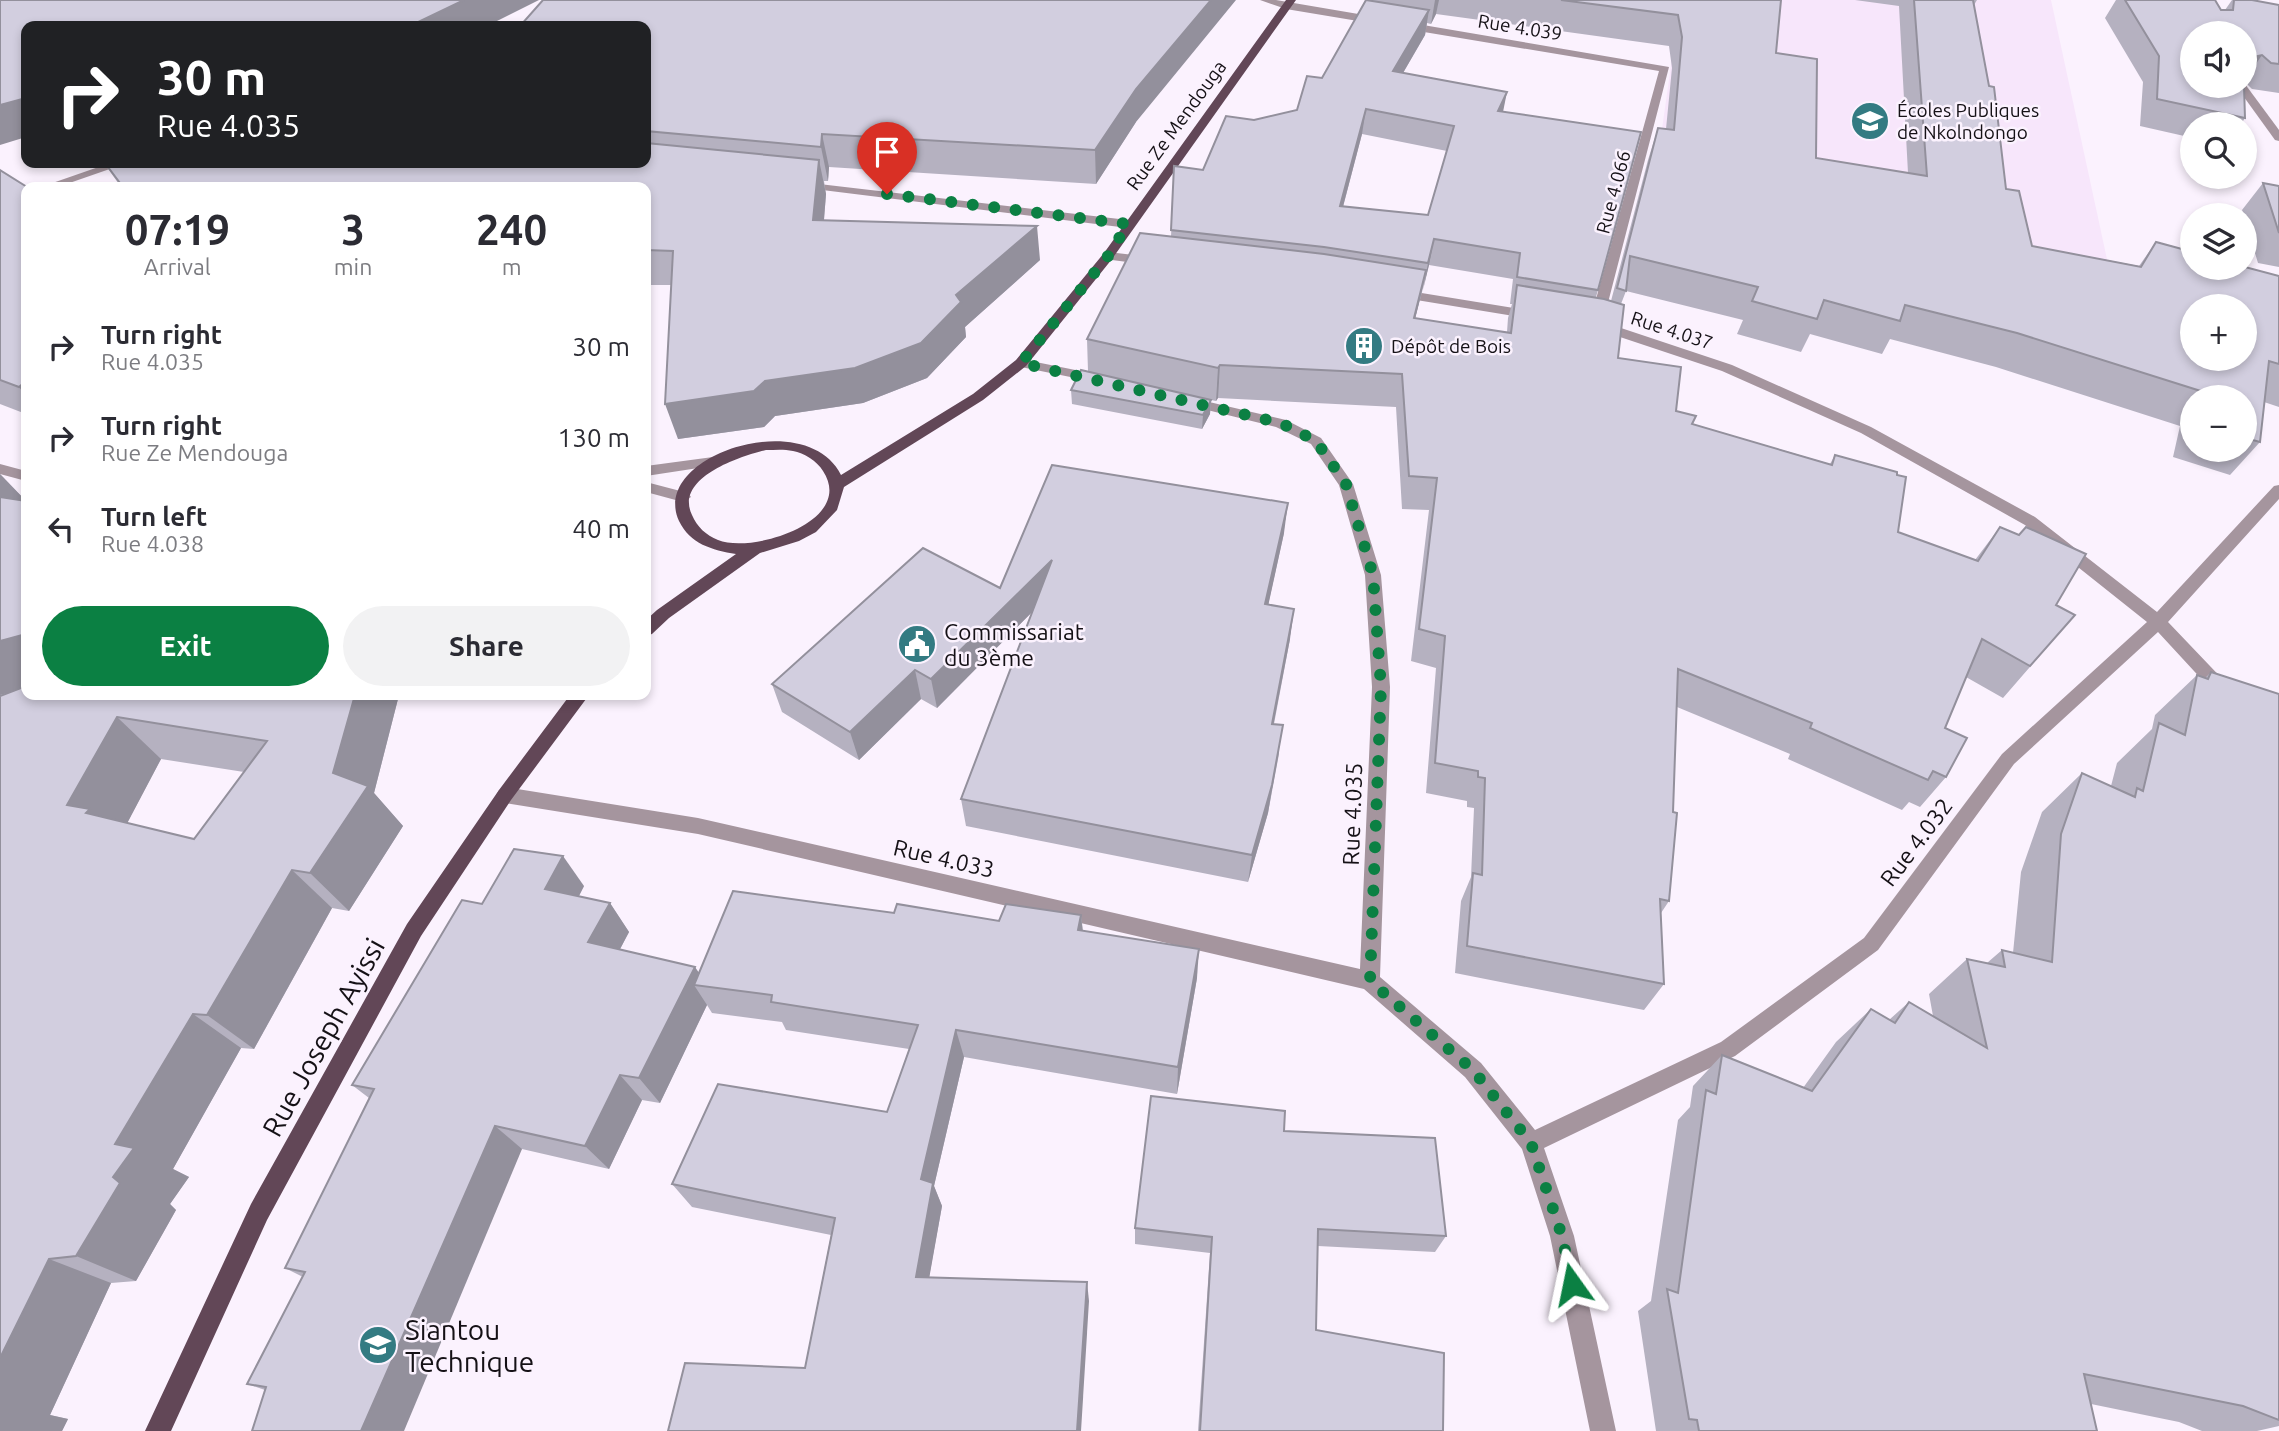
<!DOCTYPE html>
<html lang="en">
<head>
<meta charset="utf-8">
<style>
	:root { --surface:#fff; --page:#f2f2f3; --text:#2b2b33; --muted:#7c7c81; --accent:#0b8043 }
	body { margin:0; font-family:Ubuntu,sans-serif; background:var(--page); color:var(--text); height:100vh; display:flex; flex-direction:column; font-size:26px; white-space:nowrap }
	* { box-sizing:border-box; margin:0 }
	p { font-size:23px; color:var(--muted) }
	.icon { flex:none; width:38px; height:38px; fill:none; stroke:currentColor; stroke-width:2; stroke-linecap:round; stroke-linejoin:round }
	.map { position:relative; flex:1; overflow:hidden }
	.side { position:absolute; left:21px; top:182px; width:630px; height:518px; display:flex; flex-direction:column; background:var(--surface); border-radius:14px; box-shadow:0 4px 10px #0003 }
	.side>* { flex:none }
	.hud { position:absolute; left:21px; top:21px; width:630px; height:147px; border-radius:14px; box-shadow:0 4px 10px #0003; background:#202124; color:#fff; overflow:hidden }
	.fabs { position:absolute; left:2180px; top:21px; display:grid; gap:14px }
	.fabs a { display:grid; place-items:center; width:77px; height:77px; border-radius:50%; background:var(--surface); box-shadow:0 4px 10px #0003; font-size:35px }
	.pin { position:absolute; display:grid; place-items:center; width:60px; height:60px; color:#fff; margin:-72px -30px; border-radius:50% 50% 50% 0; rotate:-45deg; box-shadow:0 0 7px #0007 }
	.pin .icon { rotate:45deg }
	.me { position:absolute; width:77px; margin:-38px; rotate:348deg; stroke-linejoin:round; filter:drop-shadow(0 0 5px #0008) }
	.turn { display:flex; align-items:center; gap:24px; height:147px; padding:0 21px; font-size:32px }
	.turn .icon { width:91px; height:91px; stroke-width:2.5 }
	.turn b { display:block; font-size:49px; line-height:60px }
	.eta { display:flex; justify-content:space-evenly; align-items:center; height:119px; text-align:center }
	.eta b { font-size:42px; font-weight:700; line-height:49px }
	.cta { display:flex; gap:14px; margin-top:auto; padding:14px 21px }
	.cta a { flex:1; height:80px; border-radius:42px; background:var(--accent); color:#fff; font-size:28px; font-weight:700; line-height:80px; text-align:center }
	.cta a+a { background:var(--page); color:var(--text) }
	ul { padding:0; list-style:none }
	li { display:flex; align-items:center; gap:21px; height:91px; padding:0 21px }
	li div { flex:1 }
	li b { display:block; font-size:26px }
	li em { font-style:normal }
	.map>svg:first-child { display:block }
	.built { fill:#f7e6fb }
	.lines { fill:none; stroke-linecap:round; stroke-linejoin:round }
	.minor { fill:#a5959e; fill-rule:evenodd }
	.major { fill:#624757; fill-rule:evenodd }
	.wall { fill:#b5b1c0; fill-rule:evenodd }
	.shaded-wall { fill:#93909c }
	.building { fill:#d2cedf; stroke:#93909c; stroke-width:2; fill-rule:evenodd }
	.route { stroke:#0b8043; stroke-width:12; stroke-dasharray:0 21.6 }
	.labels { text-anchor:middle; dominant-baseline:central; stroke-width:5; stroke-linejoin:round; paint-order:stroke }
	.far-street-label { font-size:19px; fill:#151116; stroke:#fbf2fe }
	.far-poi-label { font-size:19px; fill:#151116; stroke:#fbf2fe; text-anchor:start }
	.poi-label { font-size:23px; fill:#151116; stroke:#fbf2fe; text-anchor:start }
	.street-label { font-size:23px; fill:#151116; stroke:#fbf2fe }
	.near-street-label { font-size:28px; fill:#151116; stroke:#fbf2fe }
	.near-poi-label { font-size:28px; fill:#151116; stroke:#fbf2fe; text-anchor:start }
</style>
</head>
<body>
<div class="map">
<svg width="2279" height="1431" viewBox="0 0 2279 1431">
	<rect width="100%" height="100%" fill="#fbf2fe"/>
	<path class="built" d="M1706,0h345l62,287 -462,-80 22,-156z"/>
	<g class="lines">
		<g class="minor">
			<path d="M1260,0h16l393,67 -66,255 129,43 139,62 164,90 122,95 117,-126 5,-1v14l-111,123 62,65 3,5 -3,5h-12l-60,-65 -144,132 -136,186 -143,106 -191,92 30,88 42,195h-26l-40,-195 -28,-87 -57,-72 -101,-88 -666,-155 -193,-31 -6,-3 -3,-5 3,-5 6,-3 193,31 662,151 12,-282 -7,-112 -26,-90 -28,-41 -35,-17 -93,-23v-6l5,-1 98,23 35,18 32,46 28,91 9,112 -10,290 101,86 54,67 186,-88 143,-104 138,-184 145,-132 -122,-97 -164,-92 -139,-62 -126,-42 -6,-8 69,-250 -373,-62z"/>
			<path d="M2245,84l34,46v11l-4,-1 -39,-54z"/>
			<path d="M110,163h17l-69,24h-17z"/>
			<path d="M802,182l326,38 6,4 -6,4 -330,-41v-4z"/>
			<path d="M1108,252l43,5 6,4 -6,4 -47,-6v-6z"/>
			<path d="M1397,289l135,22 7,4 -7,4 -140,-23 -1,-3z"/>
			<path d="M1021,359l79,16 7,4 -7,4 -84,-17 -2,-3z"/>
			<path d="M713,457l5,2v6l-72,11v-10z"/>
			<path d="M0,464l26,7v10l-26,-7z"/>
			<path d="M646,482l42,11 3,4 -8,5 -37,-10z"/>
		</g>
		<g class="major">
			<path d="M1286,0h10l-184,259 -86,107 -43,34 -139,87 -7,23 -21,22 -17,9 -39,12 -91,65 -17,16 -6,2v-16l11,-10 79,-56c-24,-4 -46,-10 -57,-33 -30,-65 127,-116 162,-46l132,-81 43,-34 88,-107zM766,450c9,0 18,-1 27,1 11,2 24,10 30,20 33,50 -70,83 -105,69 -12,-5 -21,-13 -26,-25 -18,-37 48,-59 74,-65z"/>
			<path d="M570,695h19l-78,105 -90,136 -154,284 -96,211h-26l106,-227 156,-280 92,-134z"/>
		</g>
	</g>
	<g class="wall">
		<path d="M1371,0h410l-5,53 40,105 92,15 -9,-167 -44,-6h122l-3,5 32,184 26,57 107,20 17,-24 123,34v131l-15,-5 -4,40 -30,33 -57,-18 7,-31 -184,-59 -106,-28 -8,15 -72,-20 -9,18 -64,-18 6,-14 -117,-29 -5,13 -3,54 58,53 17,13 137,40 5,-9 63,77 77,28 25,-33 56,78 19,10 -72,83 -37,-21 -21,51 1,49 -26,30 -11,-5 -7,8 -114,-51 2,-5 -113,-47 -8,194 -8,12 3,71 -20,26 -189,-37 6,-72 10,-24 3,-69 -7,-1v-6l-41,-8 10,-125 -25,-7 18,-151 -27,-1 -6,-102 -178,-9 -2,3 -5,-1 -1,14 -8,15 -130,-25 -1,-14 17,-19 -1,-32 84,-102 3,-71 29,4 51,-50 43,-10 25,-32zM1436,14l233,32 3,22 -6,61 -8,-1 -10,32 -37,141 -15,-4 2,-7 -95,-178 -100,-39 22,-38 2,-12 4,1zM1362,134l85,17 -19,64 -85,-8zM1429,265l84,14 -3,25h2l-4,14 -1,14 -92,-13zM2193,397h52v53h-52z"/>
		<path d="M2116,0h99l6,10h4l7,-10h20l27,5v88l-27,-4 -7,-7v-49h-52l52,85 -4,6h-48v14l-53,-12 3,-44 -38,-64z"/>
		<path d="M646,26l490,96 -40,62 -267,-17 -1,14h-4l2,13 -2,26 216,40 -75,67 1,10 -39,41 -64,25 -88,13 -11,11 -86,12 -7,-154h-25v-98h-525l-17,-24h542z"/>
		<path d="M0,170l27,17 -1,227 -26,-10z"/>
		<path d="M2263,183l16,3v81l-21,-4 -13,-43v-5h-1l-2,-5z"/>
		<path d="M0,474l26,27 373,194 -25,98 29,33 -54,85 -17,-3 -78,141 -13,-1 -68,121 16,8 -19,27 6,6 -40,71 -25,2 -61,132 18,4 -6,12h-62l11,-739 -11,3zM161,759l83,13 -50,67 -67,-16z"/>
		<path d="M1284,533l-16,72 22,34 -16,85 5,30 -11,59 -20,69 -282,-56 -5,-27 71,-187 -95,96 -16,-9 -62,61 -77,-48 -10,-28 228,-96z"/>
		<path d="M2211,672l68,22v732l-22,5h-55l-23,-9 -88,-18 6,27h-441l-18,-120 13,-10 27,-181 12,-13 3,-21 29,-31 81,33 33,-46 35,-33 18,11 20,-18 24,14 -4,-22 38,-35 20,4 15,-13 11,3 8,-81 21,-60 40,-39 29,13 6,-23 35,-34 3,-14 42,-40 8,3z"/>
		<path d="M584,886l-5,10 31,7 19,29 -9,17 79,23 195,-59 105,8 82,-6 2,16 114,47 -20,116 -213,-37 -30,129 8,20 -13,71 160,24 -284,67 26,-133 -139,-28 -20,-23 215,-72 22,-63 -123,-19 -4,-8 -70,-9 -5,-8 -47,98 -18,-3 -33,69 -87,-20 -257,241 -18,-6 56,-107 -18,-9 84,-170 -17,-13 130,-181z"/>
		<path d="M1284,1131l162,105 -11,16 -117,-6 -2,84 127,101h-245l12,-178 -75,-9v-16z"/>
	</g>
	<g class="shaded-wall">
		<path d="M464,0h75l-52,26h-77z"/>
		<path d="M1211,0h25l-100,122 -40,62 -1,-34 41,-61z"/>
		<path d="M1435,0h4l-3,14 -5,10z"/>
		<path d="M1429,10l-4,25 -36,62 4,-26z"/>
		<path d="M2262,55l-17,25v-10l8,-13z"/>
		<path d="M1507,92l-5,25 -4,-6z"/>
		<path d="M26,98v39l-26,8v-40z"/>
		<path d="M1366,109l-4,25 -26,99 4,-27z"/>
		<path d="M822,134l7,33 -1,14 -7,-34z"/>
		<path d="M819,160l7,34 -5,61 -8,-35z"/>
		<path d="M1037,226l3,34 -75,67 1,10 -39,41 -64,25 -88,13 -11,11 -86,12 -13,-35 100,-23 191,-86z"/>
		<path d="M1434,239l-5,26 -6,25 5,-27z"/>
		<path d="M1426,270l-7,33 -12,48 7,-33z"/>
		<path d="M1220,365l-2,33 -2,3 2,-33z"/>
		<path d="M26,381v15l-7,-9z"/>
		<path d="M1211,400l-1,14 -8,15 1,-14z"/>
		<path d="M0,474l26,27 -26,16z"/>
		<path d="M1288,503l-4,30 -22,101 3,-30z"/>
		<path d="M1052,560l2,30 -117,118 -6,-29z"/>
		<path d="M1294,609l-4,30 -22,113 4,-28z"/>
		<path d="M26,634v54l-26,7v-54z"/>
		<path d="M915,670l6,29 -62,61 -9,-28z"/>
		<path d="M355,695h44l-25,98 29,33 -54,85 -39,-38 23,-100z"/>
		<path d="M117,717l44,42 -40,76 -54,-30z"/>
		<path d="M1283,725l-15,88 -20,69 4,-27z"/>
		<path d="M563,856l21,30 -17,33 -22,-30z"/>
		<path d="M292,870l40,38 -78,141 -47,-34z"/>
		<path d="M610,903l19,29 -20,38 -21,-28z"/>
		<path d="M1081,915l3,30 -6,-15z"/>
		<path d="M1199,949l-2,29 -20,116 1,-27z"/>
		<path d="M695,967l13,19 -14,-1 13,20 -47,98 -21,-25z"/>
		<path d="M193,1014l48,34 -68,121 16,8 -19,27 6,6 -40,71 -60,-25 37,-79 2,-33z"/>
		<path d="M956,1030l8,27 -30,129 8,20 -16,90 -10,-19 5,-98z"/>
		<path d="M620,1075l22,25 -33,69 -24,-23z"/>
		<path d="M495,1126l27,23 -118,282h-43z"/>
		<path d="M49,1259l62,24 -61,132 18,4 -6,12h-62v-73z"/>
		<path d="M1087,1282l2,19 -8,130h-4z"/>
	</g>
	<g class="building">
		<path d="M0,0h464l-54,26h-384v72l-26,7z"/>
		<path d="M543,0h668l-75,89 -41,61 -273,-16 -1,13 -175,-16v-105h-126z"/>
		<path d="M1366,0l63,10 -36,61 114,21 -9,19 143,21 -43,158 -81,-13 3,-24 -86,-14 -6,24 -104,-16 -153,-17 3,-64 29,4 23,-54 28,4 43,-10 10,-34 15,2zM1366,109l88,17 -26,89 -88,-9z"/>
		<path d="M1561,0h220l-5,53 41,6 -1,99 111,18 -13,-176h59l16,86 5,1 12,102 13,2 13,55 109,21 15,-25 37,10v16l52,-1 34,9v88l-10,-3 -9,81 -15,-4v-41h-39l1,-4 -190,-60 -112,-28 -5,16 -76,-21 -7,19 -65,-18 6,-14 -128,-31 -4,35 -9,-3 41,-160 16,2 8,-93 -4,-22zM2193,306h52v53h-52z"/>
		<path d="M2125,0h90l6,10h12l1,-10h18l27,5v59l-8,-1 -9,-8 -9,2 -1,4 -7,-1v-27h-52v53h51l1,32 -88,-19 2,-43z"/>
		<path d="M646,143l173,17 -6,60 224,6 -81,69 5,7 -40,41 -66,25 -90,13 -11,10 -89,13 8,-153 -27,-1v-63h-523l-18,-24h541z"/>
		<path d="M0,170l27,17 -1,194 -7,6 -19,-7z"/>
		<path d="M2263,183l16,3v47z"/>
		<path d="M1140,233l184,21 102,16 -12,48 97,15 6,-48 87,14 20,6 -6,53 63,9 -5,44 20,5 -4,8 140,41 3,-10 62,17v3l9,2 -8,55 80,29 22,-34 19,8 7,-8 60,27 -30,51 19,10 -45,51 -48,-27 -37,89 22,10 -21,39 -13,-6 -5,9 -118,-52 2,-5 -134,-54 -5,143 4,1 -8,88 -9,-2 4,85 -197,-38 6,-73 9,2 3,-97 -7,-1v-6l-43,-8 10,-127 -26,-7 18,-151 -28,-2 -7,-102 -182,-9 -2,3 -131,-29z"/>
		<path d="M1081,370l130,30 -8,15 -132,-25z"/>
		<path d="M1052,465l236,38 -23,101 29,5 -22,115 11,1 -11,60 -20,70 -291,-56 91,-239 -121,119 -16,-9 -65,62 -78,-48 151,-136 77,40z"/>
		<path d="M0,497l26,4v133l-26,7z"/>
		<path d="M2211,672l68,22v726l-36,-14 -159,-32 13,57h-398l-2,-11 -8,-1 -22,-130 11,4 28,-203 10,4 6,-39 90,36 59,-82 24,14 14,-21 78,46 -20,-89 38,8 -3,-17 50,12 9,-128 21,-61 53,24 2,-9 6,3 16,-68 26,12 12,-60 11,4z"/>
		<path d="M26,686v9h329l-22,78 35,13 -58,87 -18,-3 -85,145 -14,-1 -78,130 19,4 -21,29 7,6 -44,73 -27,3 -49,99v-662zM117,717l150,24 -73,98 -108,-26 4,-4 -23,-4z"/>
		<path d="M514,849l49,7 -18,33 65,14 -22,39 107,25 -56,111 -19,-3 -35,71 -90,-20 -134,305h-109l14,-44 -19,-3 58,-112 -20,-4 89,-179 -22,-4 110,-185 20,4z"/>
		<path d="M733,891l161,22 3,-9 102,17 7,-17 75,11 -3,15 121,19 -21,118 -222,-37 -35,149 12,4 -17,94 171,5 -10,149h-409l17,-68 120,5 30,-150 -163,-34 46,-100 169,28 31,-87 -147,-23 1,-7 -78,-10z"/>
		<path d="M1151,1096l134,15 -1,20 151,7 11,98 -128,-7 -2,101 128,23 -1,78h-243l12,-194 -77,-9z"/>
	</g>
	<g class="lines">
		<path class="route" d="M887,194l241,30 -20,32 -87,107 260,60 35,18 30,43 27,91 8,112 -11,294 103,89 58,73 31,93 10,48"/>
	</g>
	<defs>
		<symbol id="school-disc" viewBox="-11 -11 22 22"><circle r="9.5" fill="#337b82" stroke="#fbf2fe"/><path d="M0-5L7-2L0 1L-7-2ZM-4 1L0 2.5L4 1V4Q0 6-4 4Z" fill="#fff"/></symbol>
		<symbol id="building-disc" viewBox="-11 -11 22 22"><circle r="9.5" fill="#337b82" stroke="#fbf2fe"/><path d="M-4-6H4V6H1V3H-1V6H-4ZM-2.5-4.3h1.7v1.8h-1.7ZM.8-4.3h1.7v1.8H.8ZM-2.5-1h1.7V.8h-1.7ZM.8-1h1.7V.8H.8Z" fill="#fff"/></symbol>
		<symbol id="civic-disc" viewBox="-11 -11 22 22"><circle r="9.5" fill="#337b82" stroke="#fbf2fe"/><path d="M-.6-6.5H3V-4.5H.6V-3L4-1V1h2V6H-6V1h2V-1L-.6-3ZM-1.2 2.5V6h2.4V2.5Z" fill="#fff"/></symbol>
	</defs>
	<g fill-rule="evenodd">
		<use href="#school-disc" x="1848" y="99" width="44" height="44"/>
		<use href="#building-disc" x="1342" y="324" width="44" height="44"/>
		<use href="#civic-disc" x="895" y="622" width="44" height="44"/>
		<use href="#school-disc" x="356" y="1323" width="44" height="44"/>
	</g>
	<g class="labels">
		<g class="far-street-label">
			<text transform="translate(1520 27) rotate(9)">Rue 4.039</text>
			<text transform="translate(1176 125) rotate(-54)">Rue Ze Mendouga</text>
			<text transform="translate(1613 192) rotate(-75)">Rue 4.066</text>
			<text transform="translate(1672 330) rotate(18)">Rue 4.037</text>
		</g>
		<g class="far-poi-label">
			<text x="1897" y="110">Écoles Publiques<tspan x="1897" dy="22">de Nkolndongo</tspan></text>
			<text x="1391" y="346">Dépôt de Bois</text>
		</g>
		<g class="poi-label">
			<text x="944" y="631">Commissariat<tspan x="944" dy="26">du 3ème</tspan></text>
		</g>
		<g class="street-label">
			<text transform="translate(1352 814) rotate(-88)">Rue 4.035</text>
			<text transform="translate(1916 842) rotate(-53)">Rue 4.032</text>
			<text transform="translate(944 858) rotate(13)">Rue 4.033</text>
		</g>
		<g class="near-street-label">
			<text transform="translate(323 1037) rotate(-61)">Rue Joseph Ayissi</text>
		</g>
		<g class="near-poi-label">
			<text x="405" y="1329">Siantou<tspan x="405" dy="32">Technique</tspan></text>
		</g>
	</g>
</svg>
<div class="fabs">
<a><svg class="icon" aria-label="sound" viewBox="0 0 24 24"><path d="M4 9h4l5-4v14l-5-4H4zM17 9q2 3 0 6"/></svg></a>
<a><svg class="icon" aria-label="search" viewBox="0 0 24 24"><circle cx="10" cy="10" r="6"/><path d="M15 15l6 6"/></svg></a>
<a><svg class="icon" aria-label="layers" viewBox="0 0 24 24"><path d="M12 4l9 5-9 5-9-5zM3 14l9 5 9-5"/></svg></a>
<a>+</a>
<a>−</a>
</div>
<div class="pin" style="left:887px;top:194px;background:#d93025"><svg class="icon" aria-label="arrive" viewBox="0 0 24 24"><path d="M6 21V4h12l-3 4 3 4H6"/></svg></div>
<svg class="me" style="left:1572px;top:1284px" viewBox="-20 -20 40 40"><path d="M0-17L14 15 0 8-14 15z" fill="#0b8043" stroke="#fff" stroke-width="4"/></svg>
<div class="hud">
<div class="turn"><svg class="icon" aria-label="right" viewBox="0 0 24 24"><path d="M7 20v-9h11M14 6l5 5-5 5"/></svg><div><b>30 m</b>Rue 4.035</div></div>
</div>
<section class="side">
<div class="eta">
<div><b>07:19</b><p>Arrival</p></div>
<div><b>3</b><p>min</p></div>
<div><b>240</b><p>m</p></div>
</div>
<ul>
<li><svg class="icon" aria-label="right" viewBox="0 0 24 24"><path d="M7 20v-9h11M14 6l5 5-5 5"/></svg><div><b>Turn right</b><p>Rue 4.035</p></div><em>30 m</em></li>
<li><svg class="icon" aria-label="right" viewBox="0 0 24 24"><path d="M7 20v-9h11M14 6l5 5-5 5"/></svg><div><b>Turn right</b><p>Rue Ze Mendouga</p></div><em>130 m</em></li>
<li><svg class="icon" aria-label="left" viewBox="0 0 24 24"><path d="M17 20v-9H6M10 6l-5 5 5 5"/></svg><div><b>Turn left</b><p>Rue 4.038</p></div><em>40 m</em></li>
</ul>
<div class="cta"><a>Exit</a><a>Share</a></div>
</section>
</div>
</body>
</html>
